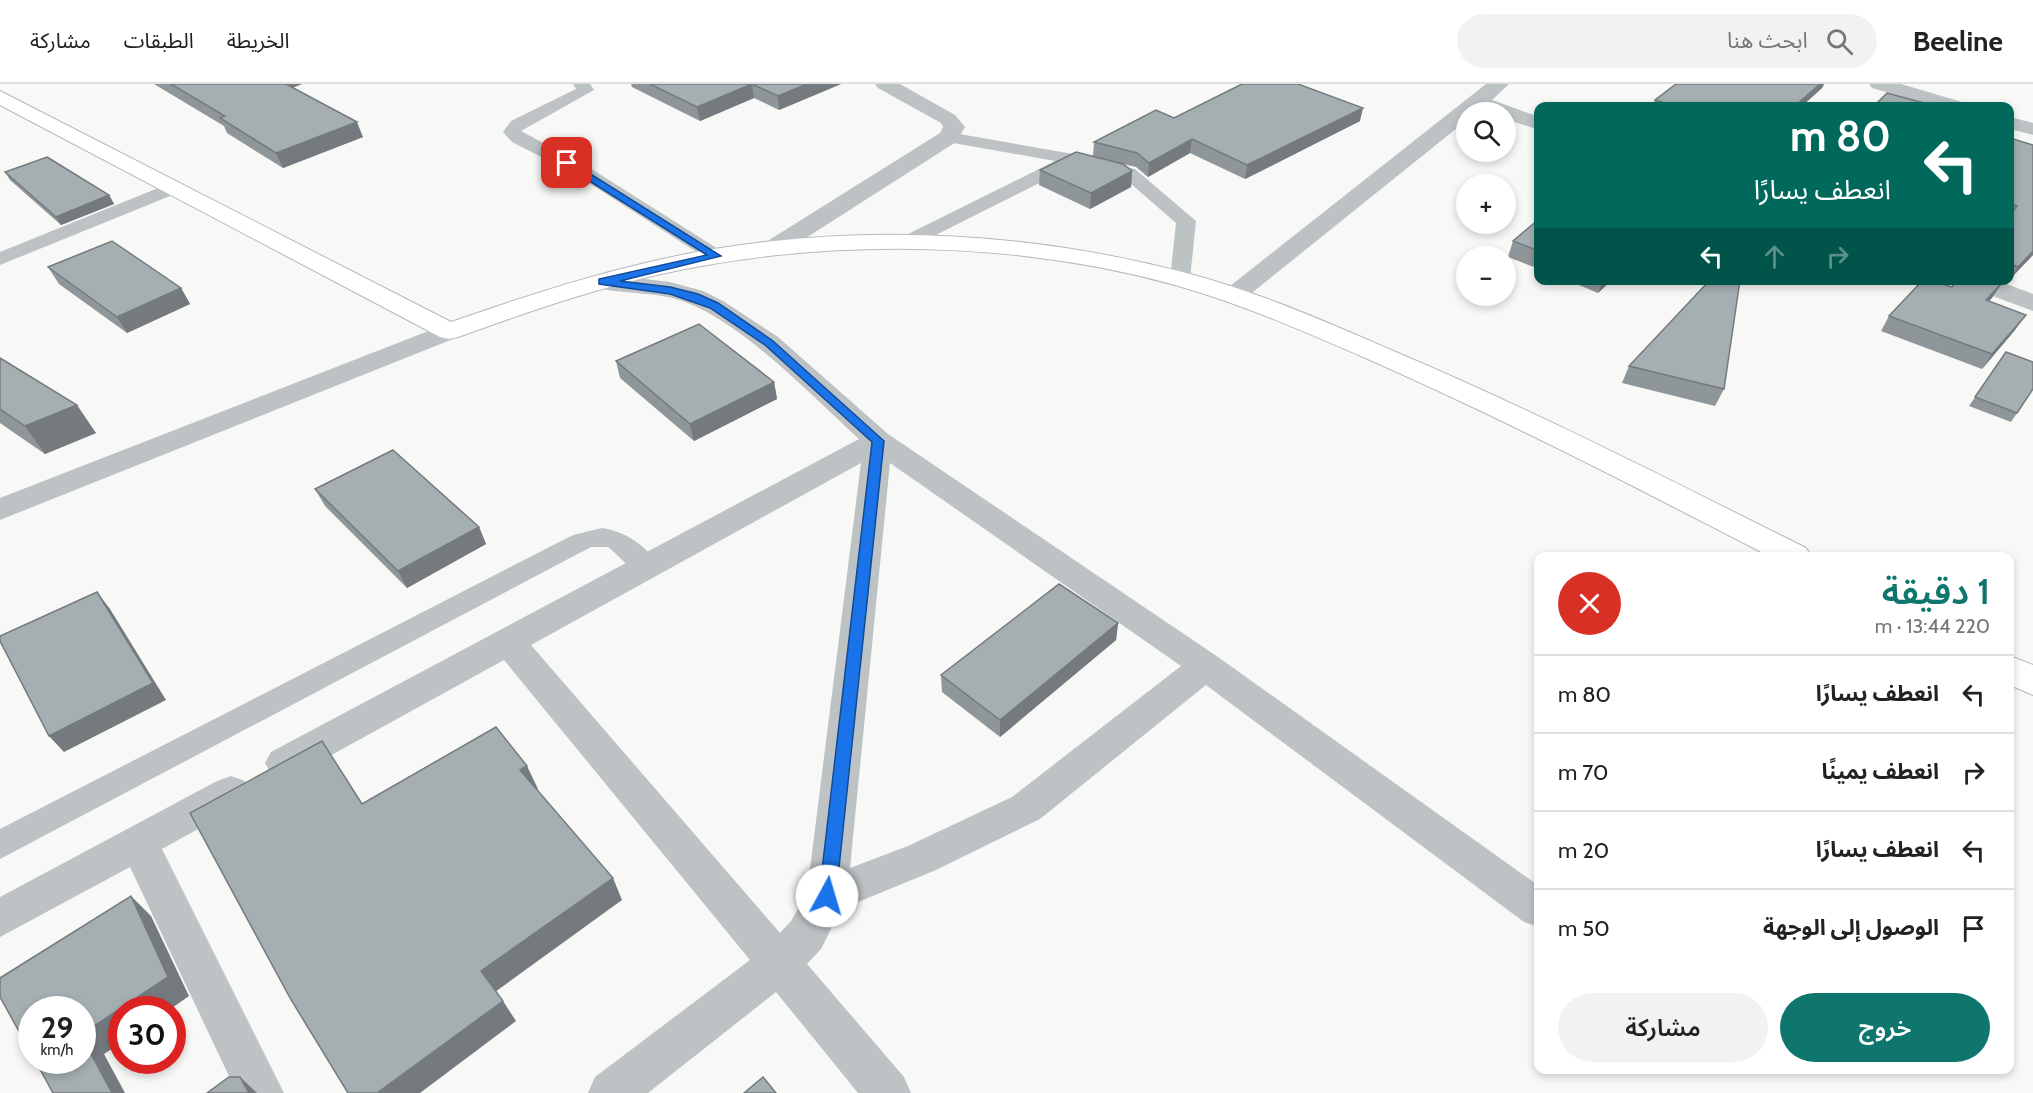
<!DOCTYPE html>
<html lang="ar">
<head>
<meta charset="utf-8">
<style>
	:root { --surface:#fff; --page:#f2f2f2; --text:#222; --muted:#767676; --line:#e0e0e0; --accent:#0f766e }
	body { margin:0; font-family:Cabin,"Noto Sans Arabic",sans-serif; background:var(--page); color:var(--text); direction:rtl; height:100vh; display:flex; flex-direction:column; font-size:22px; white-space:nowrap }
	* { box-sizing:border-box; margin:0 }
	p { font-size:20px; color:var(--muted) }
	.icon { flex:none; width:33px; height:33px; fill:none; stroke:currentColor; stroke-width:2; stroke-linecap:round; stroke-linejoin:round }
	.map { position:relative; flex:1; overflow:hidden; direction:ltr }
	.panel { position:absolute; left:1534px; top:468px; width:480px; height:522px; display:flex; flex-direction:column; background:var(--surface); border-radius:12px; box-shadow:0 3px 9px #0003; direction:rtl }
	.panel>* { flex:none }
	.banner { position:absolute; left:1534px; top:18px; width:480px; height:183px; border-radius:12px; box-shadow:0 3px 9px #0003; direction:rtl; background:#00695c; color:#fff; overflow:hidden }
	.controls { position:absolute; left:1456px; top:18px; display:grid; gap:12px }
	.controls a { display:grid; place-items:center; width:60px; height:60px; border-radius:50%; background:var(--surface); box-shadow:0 3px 9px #0003; font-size:30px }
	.speed { position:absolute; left:18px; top:912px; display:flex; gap:12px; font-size:30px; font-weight:700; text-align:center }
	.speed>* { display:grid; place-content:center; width:78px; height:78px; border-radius:50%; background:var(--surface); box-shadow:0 3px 9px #0003; line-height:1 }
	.speed small { font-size:15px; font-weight:400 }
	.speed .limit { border:9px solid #d22; background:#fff; color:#111 }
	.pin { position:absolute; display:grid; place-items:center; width:51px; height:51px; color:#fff; margin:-26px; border-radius:12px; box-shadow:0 3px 9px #0006 }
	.me { position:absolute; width:66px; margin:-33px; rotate:6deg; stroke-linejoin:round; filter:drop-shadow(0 0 4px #0008) }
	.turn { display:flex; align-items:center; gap:21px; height:126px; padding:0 24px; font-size:27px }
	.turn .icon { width:78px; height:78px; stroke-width:2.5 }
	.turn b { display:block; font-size:42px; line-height:51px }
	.lanes { display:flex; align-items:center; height:57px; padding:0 24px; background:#0003; justify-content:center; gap:30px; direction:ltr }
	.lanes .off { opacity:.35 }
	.round { display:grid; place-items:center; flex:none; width:63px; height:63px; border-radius:32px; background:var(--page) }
	.headline { display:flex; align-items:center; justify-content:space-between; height:102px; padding:0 24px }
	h1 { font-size:36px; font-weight:600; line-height:45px; color:var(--accent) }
	.cta { display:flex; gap:12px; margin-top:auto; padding:12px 24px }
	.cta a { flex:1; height:69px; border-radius:36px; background:var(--accent); color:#fff; font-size:24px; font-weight:600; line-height:69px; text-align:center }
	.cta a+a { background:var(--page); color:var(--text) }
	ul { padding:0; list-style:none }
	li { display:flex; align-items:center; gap:18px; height:78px; padding:0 24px; border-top:2px solid var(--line) }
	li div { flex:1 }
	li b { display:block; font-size:22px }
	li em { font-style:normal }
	header { display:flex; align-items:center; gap:36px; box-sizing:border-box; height:84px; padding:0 30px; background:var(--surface); border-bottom:2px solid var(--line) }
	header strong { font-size:28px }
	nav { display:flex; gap:33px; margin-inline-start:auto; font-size:21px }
	.search { width:420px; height:54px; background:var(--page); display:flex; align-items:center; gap:15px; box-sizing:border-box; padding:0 21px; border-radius:33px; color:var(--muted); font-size:22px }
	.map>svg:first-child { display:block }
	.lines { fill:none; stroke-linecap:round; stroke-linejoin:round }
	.secondary-casing { stroke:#b2b9bc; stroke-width:2 }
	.service { fill:#bdc3c5; fill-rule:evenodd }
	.minor { fill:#bdc3c5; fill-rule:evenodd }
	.tertiary { fill:#bdc3c5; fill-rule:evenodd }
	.secondary { fill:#fff; fill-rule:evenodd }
	.wall { fill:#8e9699 }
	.shaded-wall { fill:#747a7d }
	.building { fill:#a5afb2; stroke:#747a7d; stroke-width:1.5 }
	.route { fill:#1a73e8; stroke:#114b97; stroke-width:1.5 }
</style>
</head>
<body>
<header>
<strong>Beeline</strong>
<div class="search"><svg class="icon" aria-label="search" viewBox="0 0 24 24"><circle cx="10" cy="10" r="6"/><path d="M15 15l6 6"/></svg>ابحث هنا</div>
<nav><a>الخريطة</a><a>الطبقات</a><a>مشاركة</a></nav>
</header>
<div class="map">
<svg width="2033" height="1009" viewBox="0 0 2033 1009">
	<rect width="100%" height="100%" fill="#f8f8f6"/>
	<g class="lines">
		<defs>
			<g id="secondary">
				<path d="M0,7l451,231c86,-30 173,-58 263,-73 157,-26 322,-16 476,25 72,19 141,50 208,79 139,59 274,128 408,195l5,8h-42c-132,-68 -263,-136 -399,-196 -64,-28 -128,-56 -195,-75 -157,-43 -331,-47 -490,-16 -78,15 -152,41 -227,68l-9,2 -9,-2 -440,-232z"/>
				<path d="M2010,572l23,9v30l-23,-10z"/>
			</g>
		</defs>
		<use href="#secondary" class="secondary-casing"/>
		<g class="service">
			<path d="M573,0h17l4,6 -73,41 69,37 133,84 3,4 -3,4h-14l-131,-84 -66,-34 -9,-10 8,-11 65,-32z"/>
			<path d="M948,48l125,22 62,15 61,52 -6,58 -3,4h-14l-3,-4 6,-56 -53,-46 -48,-12 -165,83h-14l-3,-4 3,-4 159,-79 -113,-20 -3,-4z"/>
			<path d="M173,98l9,6 -2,4 -180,73v-13z"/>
			<path d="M602,444c23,3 45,18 57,38l-4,7c-21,6 -31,-14 -47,-26h-17l-591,312v-30l573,-294z"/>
		</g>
		<g class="minor">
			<path d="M875,0h25l55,31 10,12 -9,15 -172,110 -9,2 -9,-2 -3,-5 3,-5 174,-109 3,-6 -2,-4 -63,-35z"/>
			<path d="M1486,0h23l-17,16 47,17v13l-33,-11v-7h-17l-9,-3 -4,3h-9v8l-224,180 -9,3 -9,-3 -4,-5 4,-5z"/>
			<path d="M1869,0h32l61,18 3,4h-31l-62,-18z"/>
			<path d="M2010,33l23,6v12l-23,-6z"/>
			<path d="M603,190l67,8 33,9 20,10 55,36 110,97 330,223 321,229v41l-15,-5 -318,-237 -166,134 -104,51 -95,39 -20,40 -14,15 97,113 7,16h-53l-82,-101 -128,101h-60l7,-16 155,-117 -246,-300 -207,114 -13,4 -13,-4 -6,-11 6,-11 588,-313c-47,-43 -115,-115 -174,-137 -28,-11 -61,-7 -91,-15l-4,-5 4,-5zM861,379l-54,430 -16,28 -11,12 -249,-288zM890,379l291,203 -169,131 -104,49 -58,22z"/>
			<path d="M1960,196h36l37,14v17l-70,-26z"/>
			<path d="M231,692l14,5 5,11 -5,11 -83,46 122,244h-47l-107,-226 -130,70v-40l217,-116z"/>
		</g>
		<path class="tertiary" d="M449,239l9,2 4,6 -4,6 -458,183v-22z"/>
		<use href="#secondary" class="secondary"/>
	</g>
	<g class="wall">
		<path d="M154,0h148l-9,4 70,49 -80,31 -56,-35 -3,-7z"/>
		<path d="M631,0h210l-62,26 -25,-12 -54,23 -68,-34z"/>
		<path d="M1676,0h148l-2,4 -20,18h-150l3,-6z"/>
		<path d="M1174,34l186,3 -115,58 -55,-26 -42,24 -12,-10 -13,-3 9,7 -1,16 -41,22 -51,-24 1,-15 53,-14 1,-14z"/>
		<path d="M2010,54l23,117 -23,24z"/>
		<path d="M5,88l104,23 5,9 -53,21 -51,-45z"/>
		<path d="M1539,135v50l-31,-12 5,-16z"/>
		<path d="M48,183l133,21 9,16 -63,29 -68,-49z"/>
		<path d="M1567,196h45l-14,13z"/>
		<path d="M1952,203l40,11 -3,3 26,29 -33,39 -101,-38 8,-15z"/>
		<path d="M2006,268l11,61 -6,9 -42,-16z"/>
		<path d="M0,274l96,75 -51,21 -45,-31z"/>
		<path d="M616,277l158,21 3,17 -83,42 -74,-63z"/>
		<path d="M1629,282l95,23 -9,17 -93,-23z"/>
		<path d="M315,405l164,38 7,17 -79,44 -82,-82z"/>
		<path d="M1118,539l-2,17 -116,97 -58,-45 -1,-17z"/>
	</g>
	<g class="shaded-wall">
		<path d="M277,0h25l-22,8z"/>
		<path d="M752,0l2,14 -54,23 -3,-14z"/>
		<path d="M807,0h34l-62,26 -1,-14z"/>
		<path d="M1820,0h4l-2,4 -20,18h-7z"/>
		<path d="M1363,24l-3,13 -115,58 2,-14z"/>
		<path d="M357,38l6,15 -80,31 -7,-15z"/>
		<path d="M1192,55l-2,14 -42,24 1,-14z"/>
		<path d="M1132,87l-1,16 -41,22 1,-16z"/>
		<path d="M109,111l5,9 -53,21 -5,-8z"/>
		<path d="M2033,167v4l-23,24 8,-12z"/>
		<path d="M1603,196h9l-14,13z"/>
		<path d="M2002,199l-10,15 -16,17 10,-15z"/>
		<path d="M181,204l9,16 -63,29 -10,-16z"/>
		<path d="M2026,231l-11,15 -33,39 10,-15z"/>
		<path d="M774,298l3,17 -83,42 -4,-17z"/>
		<path d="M77,321l19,28 -51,21 -20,-28z"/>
		<path d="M479,443l7,17 -79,44 -9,-17z"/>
		<path d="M97,508l13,17 56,91 -102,52 -15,-16z"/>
		<path d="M1118,539l-2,17 -116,97v-17z"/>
		<path d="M527,682l11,23 -7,4 -11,-23z"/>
		<path d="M613,794l9,22 -127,92 -14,-21z"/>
		<path d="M131,812l20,20 38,80 -20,14h-47v32l-18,12 21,39h-13l-30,-56v-3z"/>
		<path d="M503,917l13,20 -96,72h-43z"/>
		<path d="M240,993l17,16h-8z"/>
	</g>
	<g class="building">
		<path d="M171,0h115l71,38 -81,31 -56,-35 5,-2z"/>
		<path d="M650,0h157l-29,12 -26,-12 -55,23z"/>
		<path d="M1242,0h56l65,24 -116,57 -55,-26 -43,24 -12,-10 -43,-11 62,-32 18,8z"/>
		<path d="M1676,0h144l-25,22h-121l-19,-6z"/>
		<path d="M1887,9l48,13h-61z"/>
		<path d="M2010,54l23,7v106l-15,16 -8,-3v-49l7,-9 -7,-3z"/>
		<path d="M1076,68l47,12 9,7 -41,22 -51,-23z"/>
		<path d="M47,73l62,38 -53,22 -51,-45z"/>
		<path d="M1539,135v32l-26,-10z"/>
		<path d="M112,157l69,47 -64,29 -69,-50z"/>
		<path d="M1710,196h30l-16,109 -95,-23z"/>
		<path d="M1923,196h6l23,7 5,-7h37l8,3 -16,17 40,15 -34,39 -103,-38z"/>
		<path d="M699,240l75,58 -84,42 -74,-63z"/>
		<path d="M2006,268l27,10v27l-16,24 -42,-16z"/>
		<path d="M0,274l77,47 -52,21 -25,-17z"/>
		<path d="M393,366l86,77 -81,44 -83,-82z"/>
		<path d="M1059,500l59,39 -118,97 -59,-45z"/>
		<path d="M97,508l56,91 -104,53 -49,-95v-5z"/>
		<path d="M496,643l31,39 -7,4 93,108 -132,93 22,30 -126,92h-29l-58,-95 -100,-185 132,-72 40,63z"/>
		<path d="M131,812l37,81 -86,57v-24h-50v45l-32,-58v-19z"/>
		<path d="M82,953l30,56h-59l-18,-33h47z"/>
		<path d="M229,993h11l9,16h-42z"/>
		<path d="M763,993l13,16h-32z"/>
	</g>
	<path class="route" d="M564,77h6l151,95 -101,25 50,6 28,7 20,9 55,38 111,100 -48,455 -3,5 -6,2 -6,-2 -2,-5 53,-454 -107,-97 -55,-37 -40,-14 -71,-10v-5l108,-24 -143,-90z"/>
</svg>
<div class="controls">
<a><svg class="icon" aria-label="search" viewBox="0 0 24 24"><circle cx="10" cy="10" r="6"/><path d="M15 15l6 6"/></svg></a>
<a>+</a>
<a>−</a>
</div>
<div class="speed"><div>29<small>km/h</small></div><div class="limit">30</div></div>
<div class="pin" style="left:567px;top:79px;background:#d93025"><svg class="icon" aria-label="arrive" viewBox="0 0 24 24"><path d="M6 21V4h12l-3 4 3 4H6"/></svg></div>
<svg class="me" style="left:827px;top:812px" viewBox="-20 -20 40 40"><circle r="19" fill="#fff"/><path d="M0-13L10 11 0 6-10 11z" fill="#1a73e8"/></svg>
<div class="banner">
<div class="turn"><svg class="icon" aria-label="left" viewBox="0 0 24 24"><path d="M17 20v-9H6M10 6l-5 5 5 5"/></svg><div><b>80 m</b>انعطف يسارًا</div></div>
<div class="lanes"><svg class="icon" aria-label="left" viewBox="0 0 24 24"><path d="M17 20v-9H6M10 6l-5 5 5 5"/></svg><svg class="icon off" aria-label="ahead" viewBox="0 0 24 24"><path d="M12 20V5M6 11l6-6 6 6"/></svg><svg class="icon off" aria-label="right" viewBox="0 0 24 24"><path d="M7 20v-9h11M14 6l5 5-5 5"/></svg></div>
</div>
<section class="panel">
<div class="headline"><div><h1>1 دقيقة</h1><p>220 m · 13:44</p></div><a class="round" style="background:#d93025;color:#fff"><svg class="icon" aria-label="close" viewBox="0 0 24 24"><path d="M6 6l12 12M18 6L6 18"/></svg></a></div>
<ul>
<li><svg class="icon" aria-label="left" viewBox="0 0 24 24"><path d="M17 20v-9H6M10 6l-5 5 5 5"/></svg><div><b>انعطف يسارًا</b></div><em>80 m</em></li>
<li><svg class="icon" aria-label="right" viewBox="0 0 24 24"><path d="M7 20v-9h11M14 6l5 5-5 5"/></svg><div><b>انعطف يمينًا</b></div><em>70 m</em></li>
<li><svg class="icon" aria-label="left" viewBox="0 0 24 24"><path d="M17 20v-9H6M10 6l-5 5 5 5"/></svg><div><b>انعطف يسارًا</b></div><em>20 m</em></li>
<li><svg class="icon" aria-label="arrive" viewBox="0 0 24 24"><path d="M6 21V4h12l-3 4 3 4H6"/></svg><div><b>الوصول إلى الوجهة</b></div><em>50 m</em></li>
</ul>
<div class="cta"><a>خروج</a><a>مشاركة</a></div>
</section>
</div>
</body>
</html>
